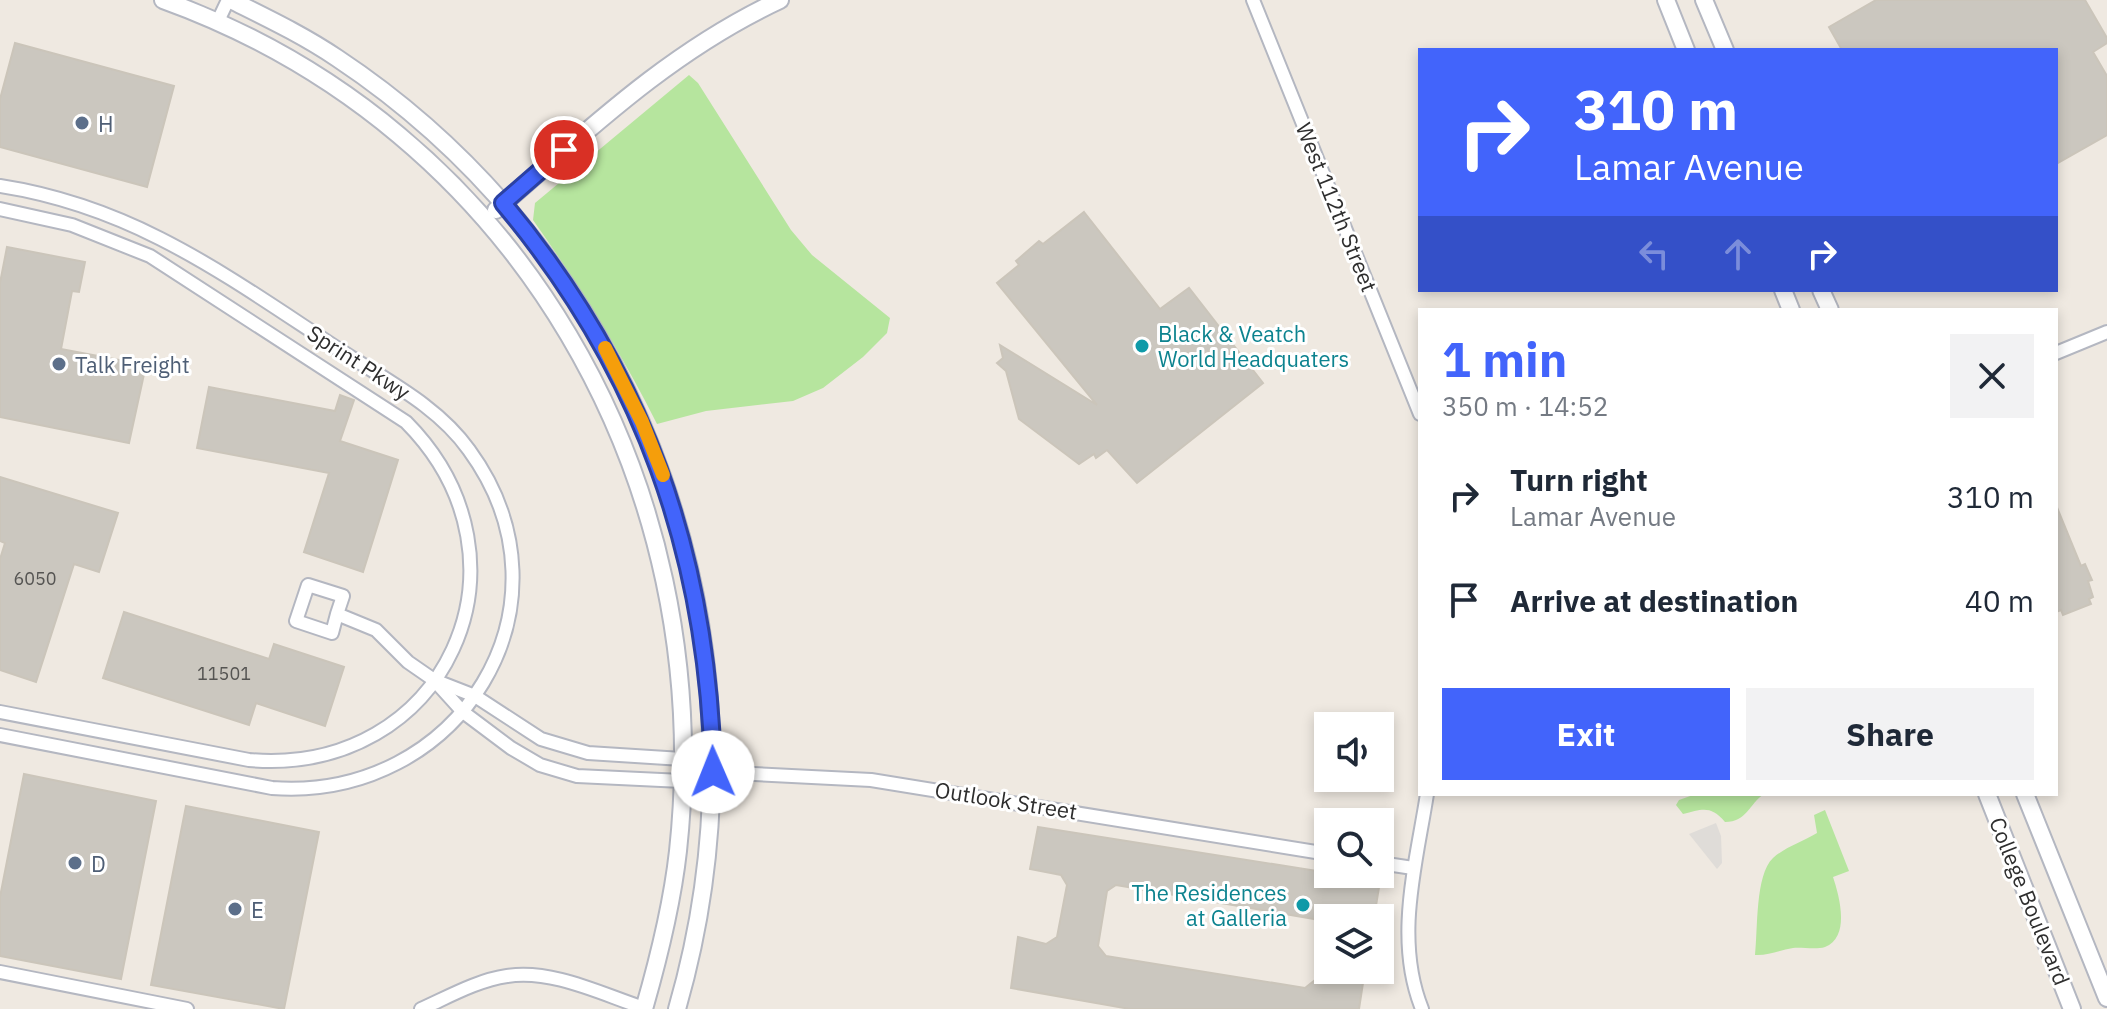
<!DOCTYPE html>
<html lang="en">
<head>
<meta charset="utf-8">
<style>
	:root { --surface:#fff; --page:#f2f2f3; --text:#1f2937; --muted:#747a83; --accent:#4264fb }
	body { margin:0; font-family:"IBM Plex Sans",sans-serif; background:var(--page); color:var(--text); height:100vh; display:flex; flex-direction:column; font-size:30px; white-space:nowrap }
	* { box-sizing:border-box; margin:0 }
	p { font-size:26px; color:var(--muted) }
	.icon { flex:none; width:44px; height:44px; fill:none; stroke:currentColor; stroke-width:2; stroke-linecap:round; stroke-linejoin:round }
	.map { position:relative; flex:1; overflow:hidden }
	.details { position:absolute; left:1418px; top:308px; width:640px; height:488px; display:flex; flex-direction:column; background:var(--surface); border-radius:0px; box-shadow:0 4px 12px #0003 }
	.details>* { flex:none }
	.banner { position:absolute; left:1418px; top:48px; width:640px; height:244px; border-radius:0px; box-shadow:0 4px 12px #0003; background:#4264fb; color:#fff; overflow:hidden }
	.buttons { position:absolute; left:1314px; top:712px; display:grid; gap:16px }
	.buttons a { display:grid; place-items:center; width:80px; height:80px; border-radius:0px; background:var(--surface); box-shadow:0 4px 12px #0003; font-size:40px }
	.pin { position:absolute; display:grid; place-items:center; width:68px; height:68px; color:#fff; margin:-34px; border:4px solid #fff; border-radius:50%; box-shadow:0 2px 8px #0007 }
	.me { position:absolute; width:88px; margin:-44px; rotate:359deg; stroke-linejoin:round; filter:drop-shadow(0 0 6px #0008) }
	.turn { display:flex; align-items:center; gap:28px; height:168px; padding:0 24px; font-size:36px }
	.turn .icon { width:104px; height:104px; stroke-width:2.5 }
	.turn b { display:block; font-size:56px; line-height:68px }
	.lanes { display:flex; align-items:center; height:76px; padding:0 24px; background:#0003; justify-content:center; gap:40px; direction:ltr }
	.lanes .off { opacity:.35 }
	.round { display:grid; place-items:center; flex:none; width:84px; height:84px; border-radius:0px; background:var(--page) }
	.summary { display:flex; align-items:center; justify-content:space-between; height:136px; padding:0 24px }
	h1 { font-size:48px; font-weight:700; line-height:60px; color:var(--accent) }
	.action { display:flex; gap:16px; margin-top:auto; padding:16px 24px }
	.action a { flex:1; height:92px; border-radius:0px; background:var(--accent); color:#fff; font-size:32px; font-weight:700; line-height:92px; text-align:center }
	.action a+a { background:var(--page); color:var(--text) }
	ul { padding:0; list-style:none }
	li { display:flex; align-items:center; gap:24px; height:104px; padding:0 24px }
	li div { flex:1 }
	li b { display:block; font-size:30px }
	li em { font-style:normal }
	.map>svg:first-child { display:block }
	.green { fill:#b6e59e }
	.plaza { fill:#dfdcd8 }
	.building { fill:#cbc7bf; stroke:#cbc5ba; stroke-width:2; fill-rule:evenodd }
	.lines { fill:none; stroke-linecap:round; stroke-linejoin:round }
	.street-casing { stroke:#b4b7c1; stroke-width:16 }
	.secondary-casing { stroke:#b4b7c1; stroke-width:20 }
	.street { stroke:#fff; stroke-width:12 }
	.secondary { stroke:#fff; stroke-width:16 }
	.route-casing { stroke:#2b41a3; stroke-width:20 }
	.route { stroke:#4264fb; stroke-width:14 }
	.slow { stroke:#f59e0b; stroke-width:14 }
	.service-dot { fill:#5c6f8a; stroke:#fff; stroke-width:3 }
	.culture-dot { fill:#0f9aa8; stroke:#fff; stroke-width:3 }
	.labels { text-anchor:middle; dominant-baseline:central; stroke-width:6; stroke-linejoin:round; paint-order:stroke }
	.number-label { font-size:18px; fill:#555452 }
	.service-label { font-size:22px; fill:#4e5e75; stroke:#fff; text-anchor:start }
	.street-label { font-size:22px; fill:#2e2e2e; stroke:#fff }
	.culture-label { font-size:22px; fill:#0d838f; stroke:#fff; text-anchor:start }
</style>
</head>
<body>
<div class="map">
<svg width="2107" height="1009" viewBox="0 0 2107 1009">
	<rect width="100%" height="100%" fill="#efe9e1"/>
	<g class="green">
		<path d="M689,75l9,8 93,147 21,25 78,63 -3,15 -24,24 -40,31 -30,13 -87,10 -49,13c-36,-72 -78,-139 -124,-204l2,-17z"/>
		<path d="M1696,794h68c-15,10 -17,28 -39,28 -14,-17 -23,-13 -42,-8l-7,-9 3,-5z"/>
		<path d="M1825,810l24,61 -16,6c6,18 18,60 -8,70 -9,3 -23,0 -32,1 -13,2 -26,8 -38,7 3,-26 0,-80 18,-97 12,-11 31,-17 44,-25l-3,-18z"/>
	</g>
	<path class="plaza" d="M1716,823l5,13 1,27 -5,6 -28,-35z"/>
	<g class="building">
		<path d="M1876,0h209l22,38v5l-14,9 14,24v59l-51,29v-114h-214l-13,-23z"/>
		<path d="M15,43l159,43 -27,101 -147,-40v-48z"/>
		<path d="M1084,212l76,97 29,-21 74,95 -126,100 -30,-33 -11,8 -2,-4 -15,10 -60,-45 -13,-48 -9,-8 6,-5 -3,-13 97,60 -100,-122 22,-18 -3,-4 23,-20 4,3z"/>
		<path d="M7,247l78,15 -6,30 -7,-1 -11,58 85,16 -17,78 -129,-26v-134z"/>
		<path d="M209,387l126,24 5,-16 14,5 -14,41 58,19 -35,112 -59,-20 25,-79 -132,-25z"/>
		<path d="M0,477l118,36 -19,59 -25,-8 -38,118 -36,-12v-111l5,-16 -5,-2z"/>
		<path d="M2056,505l25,61 4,-2 7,16 -4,1 5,16 -4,2 2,5 -28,11 -2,-5 -5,2z"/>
		<path d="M124,612l145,47 5,-15 70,23 -19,59 -69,-23 -7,22 -146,-47z"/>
		<path d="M24,774l132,27 -35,178 -121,-23v-59z"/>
		<path d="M186,806l133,26 -35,177 -133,-24z"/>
		<path d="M1038,827l342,54 -6,37h-46v52h37l-6,39h-229l-119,-21 7,-51 28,7 11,-7 10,-52 -6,-10 -31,-6zM1116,885l198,34 9,8 -8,53 -10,8 -199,-32 -8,-10 9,-55z"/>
	</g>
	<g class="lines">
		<defs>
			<g id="street">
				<path d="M1253,0l167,414"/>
				<path d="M218,21l10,-21"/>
				<path d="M0,186c136,21 228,91 340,164 45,30 97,55 129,100 114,156 -11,352 -197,338l-272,-53"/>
				<path d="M0,209l72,16 78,31 256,166c138,139 39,355 -157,338l-249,-48"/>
				<path d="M2056,353l51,-21"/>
				<path d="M337,614l-5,19 -36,-12 12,-36 35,11 -6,18 39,16 32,32 26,18 41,16 66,43 47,14 94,6 31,13"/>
				<path d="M434,680l29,32 48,36 29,17 37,11 105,5 31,-9 158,8 457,74"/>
				<path d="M1380,863l33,5"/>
				<path d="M0,972l187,37"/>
				<path d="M421,1009c27,-12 57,-29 86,-33 46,-7 94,18 137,32"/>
				<path d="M1422,1009c-28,-70 -6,-144 5,-215"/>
			</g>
			<g id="secondary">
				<path d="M163,0c355,128 555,482 515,851 -6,54 -19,106 -34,158"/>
				<path d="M231,0c36,18 72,35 106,58 312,207 443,595 340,951"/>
				<path d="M1666,0l20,50"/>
				<path d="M1704,0l21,50"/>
				<path d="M496,210c90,-78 174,-159 284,-210"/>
				<path d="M1783,290l8,20"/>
				<path d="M1821,290l9,20"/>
				<path d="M1987,794l85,215"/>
				<path d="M2025,794l82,204"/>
			</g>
		</defs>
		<use href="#street" class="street-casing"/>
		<use href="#secondary" class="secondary-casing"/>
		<use href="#street" class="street"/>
		<use href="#secondary" class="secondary"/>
	</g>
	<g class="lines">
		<defs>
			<path id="route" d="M564,150l-61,53c140,167 205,352 210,569"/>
		</defs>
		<use href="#route" class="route-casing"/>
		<use href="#route" class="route"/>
		<path class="slow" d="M605,348l37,74 21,53"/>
	</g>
	<g class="service-dot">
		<circle cx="82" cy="123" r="8"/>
		<circle cx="59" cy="364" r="8"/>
		<circle cx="75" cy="863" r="8"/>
		<circle cx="235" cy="909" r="8"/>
	</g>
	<g class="culture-dot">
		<circle cx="1142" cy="346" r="8"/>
		<circle cx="1303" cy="905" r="8"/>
	</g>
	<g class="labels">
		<g class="number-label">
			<text x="35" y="578">6050</text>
			<text x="224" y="673">11501</text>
		</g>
		<g class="service-label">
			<text x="98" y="123">H</text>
			<text x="75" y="364">Talk Freight</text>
			<text x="91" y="863">D</text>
			<text x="251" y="909">E</text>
		</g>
		<g class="street-label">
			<text transform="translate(1337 207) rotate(68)">West 112th Street</text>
			<text transform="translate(359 362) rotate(33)">Sprint Pkwy</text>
			<text transform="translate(1006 800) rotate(9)">Outlook Street</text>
			<text transform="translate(2030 901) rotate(68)">College Boulevard</text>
		</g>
		<g class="culture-label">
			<text x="1158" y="333">Black &amp; Veatch<tspan x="1158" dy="25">World Headquaters</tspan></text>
			<text x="1287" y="892" text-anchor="end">The Residences<tspan x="1287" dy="25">at Galleria</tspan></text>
		</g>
	</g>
</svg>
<div class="buttons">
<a><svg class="icon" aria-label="sound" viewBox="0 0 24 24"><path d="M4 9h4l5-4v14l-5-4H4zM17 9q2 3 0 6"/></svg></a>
<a><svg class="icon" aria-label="search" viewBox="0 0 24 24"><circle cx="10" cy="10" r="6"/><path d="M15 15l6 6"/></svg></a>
<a><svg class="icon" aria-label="layers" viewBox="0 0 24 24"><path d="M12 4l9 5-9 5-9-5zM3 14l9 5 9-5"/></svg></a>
</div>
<div class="pin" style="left:564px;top:150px;background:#d93025"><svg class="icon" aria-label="arrive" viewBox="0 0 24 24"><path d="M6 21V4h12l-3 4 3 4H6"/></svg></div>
<svg class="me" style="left:713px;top:772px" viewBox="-20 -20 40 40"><circle r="19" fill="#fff"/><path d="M0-13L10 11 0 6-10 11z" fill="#4264fb"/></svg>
<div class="banner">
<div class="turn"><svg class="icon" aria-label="right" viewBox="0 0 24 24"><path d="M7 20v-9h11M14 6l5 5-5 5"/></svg><div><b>310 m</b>Lamar Avenue</div></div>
<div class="lanes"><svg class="icon off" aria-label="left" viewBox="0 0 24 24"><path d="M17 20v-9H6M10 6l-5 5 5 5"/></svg><svg class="icon off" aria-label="ahead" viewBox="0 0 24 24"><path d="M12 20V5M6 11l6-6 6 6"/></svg><svg class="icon" aria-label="right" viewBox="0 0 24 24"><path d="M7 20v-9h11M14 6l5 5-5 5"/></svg></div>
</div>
<section class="details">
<div class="summary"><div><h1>1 min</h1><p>350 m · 14:52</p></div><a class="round"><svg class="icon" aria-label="close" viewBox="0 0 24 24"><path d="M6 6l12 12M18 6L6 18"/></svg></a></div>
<ul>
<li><svg class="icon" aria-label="right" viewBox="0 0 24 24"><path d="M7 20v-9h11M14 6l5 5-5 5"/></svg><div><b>Turn right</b><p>Lamar Avenue</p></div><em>310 m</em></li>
<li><svg class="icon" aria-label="arrive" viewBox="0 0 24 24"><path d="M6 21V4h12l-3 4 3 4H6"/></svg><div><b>Arrive at destination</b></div><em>40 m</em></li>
</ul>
<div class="action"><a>Exit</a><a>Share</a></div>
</section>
</div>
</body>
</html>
